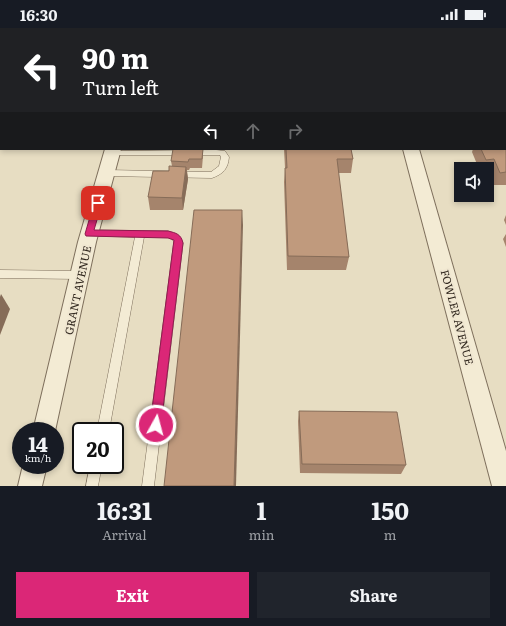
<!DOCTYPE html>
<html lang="en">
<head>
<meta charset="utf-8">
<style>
	:root { --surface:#171b24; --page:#20242c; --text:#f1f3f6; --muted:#9ea1a6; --accent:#db2777 }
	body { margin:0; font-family:Literata,serif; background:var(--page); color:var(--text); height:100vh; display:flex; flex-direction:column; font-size:15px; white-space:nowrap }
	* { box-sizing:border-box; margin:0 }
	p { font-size:13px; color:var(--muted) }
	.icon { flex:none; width:22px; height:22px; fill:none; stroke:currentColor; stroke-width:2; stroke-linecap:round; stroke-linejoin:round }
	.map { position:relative; height:458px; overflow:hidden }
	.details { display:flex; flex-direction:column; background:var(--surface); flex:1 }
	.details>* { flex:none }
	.guide { position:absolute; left:0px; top:0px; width:506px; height:122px; box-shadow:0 2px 6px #0003; background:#202124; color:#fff; overflow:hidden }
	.buttons { position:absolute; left:454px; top:134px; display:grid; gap:8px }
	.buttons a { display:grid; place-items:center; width:40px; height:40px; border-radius:0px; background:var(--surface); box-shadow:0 2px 6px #0003; font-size:20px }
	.speed { position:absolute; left:12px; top:394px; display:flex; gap:8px; font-size:20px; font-weight:700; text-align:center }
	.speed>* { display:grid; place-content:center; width:52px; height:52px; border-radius:50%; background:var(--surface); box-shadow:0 2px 6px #0003; line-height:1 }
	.speed small { font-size:10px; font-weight:400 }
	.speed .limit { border:2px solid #111; border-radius:6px; background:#fff; color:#111 }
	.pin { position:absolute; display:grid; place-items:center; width:34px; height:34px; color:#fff; margin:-17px; border-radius:8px; box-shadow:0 2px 6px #0006 }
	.me { position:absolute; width:44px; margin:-22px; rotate:7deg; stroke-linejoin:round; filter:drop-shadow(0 0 3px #0008) }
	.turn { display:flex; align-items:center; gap:14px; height:84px; padding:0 16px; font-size:18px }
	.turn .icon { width:52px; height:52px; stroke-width:2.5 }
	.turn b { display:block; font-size:28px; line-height:34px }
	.lanes { display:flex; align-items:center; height:38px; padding:0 16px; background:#0003; justify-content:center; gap:20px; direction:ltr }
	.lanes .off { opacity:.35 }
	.eta { display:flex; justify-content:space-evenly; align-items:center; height:68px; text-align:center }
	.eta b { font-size:24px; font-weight:700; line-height:28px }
	.button { display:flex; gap:8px; margin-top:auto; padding:8px 16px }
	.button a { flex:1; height:46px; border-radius:0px; background:var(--accent); color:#fff; font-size:16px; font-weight:700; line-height:46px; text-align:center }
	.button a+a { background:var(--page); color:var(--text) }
	.status { display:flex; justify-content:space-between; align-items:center; height:28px; padding:0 20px; background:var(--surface); direction:ltr }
	.status svg { height:11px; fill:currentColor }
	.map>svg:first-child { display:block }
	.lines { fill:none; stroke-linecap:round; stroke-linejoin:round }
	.service-casing { stroke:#7e6f5c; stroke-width:1 }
	.minor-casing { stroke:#7e6f5c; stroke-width:2 }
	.service { fill:#f3ebd4; fill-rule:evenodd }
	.minor { fill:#f3ebd4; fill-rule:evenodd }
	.wall { fill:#a5846c }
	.shaded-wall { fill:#866c58 }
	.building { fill:#c09a7d; stroke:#866c58 }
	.route { fill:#db2777; stroke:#8e194d }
	.labels { text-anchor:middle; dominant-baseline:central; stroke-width:4; stroke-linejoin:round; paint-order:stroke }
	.street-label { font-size:11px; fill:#30271e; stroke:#f0e7d1 }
</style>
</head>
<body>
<div class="status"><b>16:30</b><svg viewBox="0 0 49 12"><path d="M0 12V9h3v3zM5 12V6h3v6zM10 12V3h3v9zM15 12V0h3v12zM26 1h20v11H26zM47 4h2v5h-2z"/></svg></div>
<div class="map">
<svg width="506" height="458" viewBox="0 0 506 458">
	<rect width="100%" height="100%" fill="#e7ddc2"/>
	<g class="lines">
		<defs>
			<g id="service">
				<path d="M64,0h56l-1,1z"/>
				<path d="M394,0h6l1,1h-6z"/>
				<path d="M216,122l9,1 4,6c-1,12 -6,17 -17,21l-106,-2 -4,-3 4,-3 105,2 8,-6 2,-9 -1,-2h-108l-4,-2 4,-2z"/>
				<path d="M89,202l79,1 10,4 5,8 -29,243h-12l32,-245 -6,-4h-24l-35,194h-12l38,-194 -46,-1 -4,-3z"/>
				<path d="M0,242l80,1 3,1 2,3 -2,3 -3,1 -80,-1z"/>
				<path d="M90,437h12l-4,21h-12z"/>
			</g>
			<g id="minor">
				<rect x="142" y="0" width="12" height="1"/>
				<rect x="371" y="0" width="12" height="1"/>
				<path d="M105,121h16l-25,93 -41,189h-22l45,-189z"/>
				<path d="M403,121h16l87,302v35h-14z"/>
				<path d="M23,437h24l-5,21h-24z"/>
			</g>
		</defs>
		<use href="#service" class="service-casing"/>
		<use href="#minor" class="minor-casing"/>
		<use href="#service" class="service"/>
		<use href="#minor" class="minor"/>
	</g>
	<g class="wall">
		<path d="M420,0h74l1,1h-75z"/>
		<path d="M1,25v73h-1v-71z"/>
		<rect x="505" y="50" width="1" height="37"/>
		<path d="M506,102v55h-12l-5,-13h-2v-3h-8l-7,-17 1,-3h32z"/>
		<path d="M284,121h67l2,10 -2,14h-13l11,84 -3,13h-59l-3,-88 1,-14z"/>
		<path d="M203,128l-1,12h-12l-1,2h-2l1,9 -5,31h-33l-2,-13 24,-31 -1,-5z"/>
		<path d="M506,187v10l-2,-5z"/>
		<path d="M506,206v13l-3,-8z"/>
		<path d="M299,383l107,54 -5,9 -101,-1 -2,-52z"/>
	</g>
	<g class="shaded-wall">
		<path d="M67,0h9v1h-10z"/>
		<path d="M186,139l2,12 -5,31 -1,-12z"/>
		<path d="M242,182l1,15 -7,261h-2z"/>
		<path d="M1,266l9,15 -10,26v-38z"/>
	</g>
	<g class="building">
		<path d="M20,0h47l-1,1h-46z"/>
		<path d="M168,0h24v1h-25z"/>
		<rect x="221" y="0" width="36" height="1"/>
		<rect x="292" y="0" width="30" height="1"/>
		<path d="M450,0h44l1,1h-44z"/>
		<path d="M1,25v58h-1v-56z"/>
		<rect x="505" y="50" width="1" height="24"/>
		<path d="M505,102h1v42l-6,1 -6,-14 -8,1 -5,-11h24z"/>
		<path d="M173,121h30l-1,10h-13l-1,3 -17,-1z"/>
		<path d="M286,121h65l2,10h-16l12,98 -61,-1 -3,-88h2z"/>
		<path d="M169,138l17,1 -4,31 -34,-1 5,-26h16z"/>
		<path d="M194,182h48l-8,276h-70z"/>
		<path d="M299,383l98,1 9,53 -104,-1z"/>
	</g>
	<path class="route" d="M98,172l4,3 -8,27 74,1c8,2 13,3 15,12l-22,182 -1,4 -4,2 -4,-2 -2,-4 24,-185 -6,-2 -82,-2 -1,-2 9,-31z"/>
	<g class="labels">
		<g class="street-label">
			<text transform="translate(77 262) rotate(-78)">GRANT AVENUE</text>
			<text transform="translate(458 289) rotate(75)">FOWLER AVENUE</text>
		</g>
	</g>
</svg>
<div class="buttons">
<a><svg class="icon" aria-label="sound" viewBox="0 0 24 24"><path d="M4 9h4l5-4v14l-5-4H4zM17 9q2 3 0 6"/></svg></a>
</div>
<div class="speed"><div>14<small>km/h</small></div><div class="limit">20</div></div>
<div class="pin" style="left:98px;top:175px;background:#d93025"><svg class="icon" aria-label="arrive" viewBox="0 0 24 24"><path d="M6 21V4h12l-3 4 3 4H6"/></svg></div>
<svg class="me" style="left:156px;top:397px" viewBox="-20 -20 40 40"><circle r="17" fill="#db2777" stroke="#fff" stroke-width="3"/><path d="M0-11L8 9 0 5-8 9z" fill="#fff"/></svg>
<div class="guide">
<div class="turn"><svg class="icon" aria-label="left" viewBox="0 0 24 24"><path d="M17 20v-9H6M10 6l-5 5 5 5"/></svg><div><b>90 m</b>Turn left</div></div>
<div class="lanes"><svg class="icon" aria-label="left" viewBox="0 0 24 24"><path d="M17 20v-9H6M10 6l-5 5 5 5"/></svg><svg class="icon off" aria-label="ahead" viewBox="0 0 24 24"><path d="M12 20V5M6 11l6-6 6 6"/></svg><svg class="icon off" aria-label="right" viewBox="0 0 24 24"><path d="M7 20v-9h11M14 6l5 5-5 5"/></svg></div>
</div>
</div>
<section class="details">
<div class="eta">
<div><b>16:31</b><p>Arrival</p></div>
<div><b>1</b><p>min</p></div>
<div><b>150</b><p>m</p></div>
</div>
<div class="button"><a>Exit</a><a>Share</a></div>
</section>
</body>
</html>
